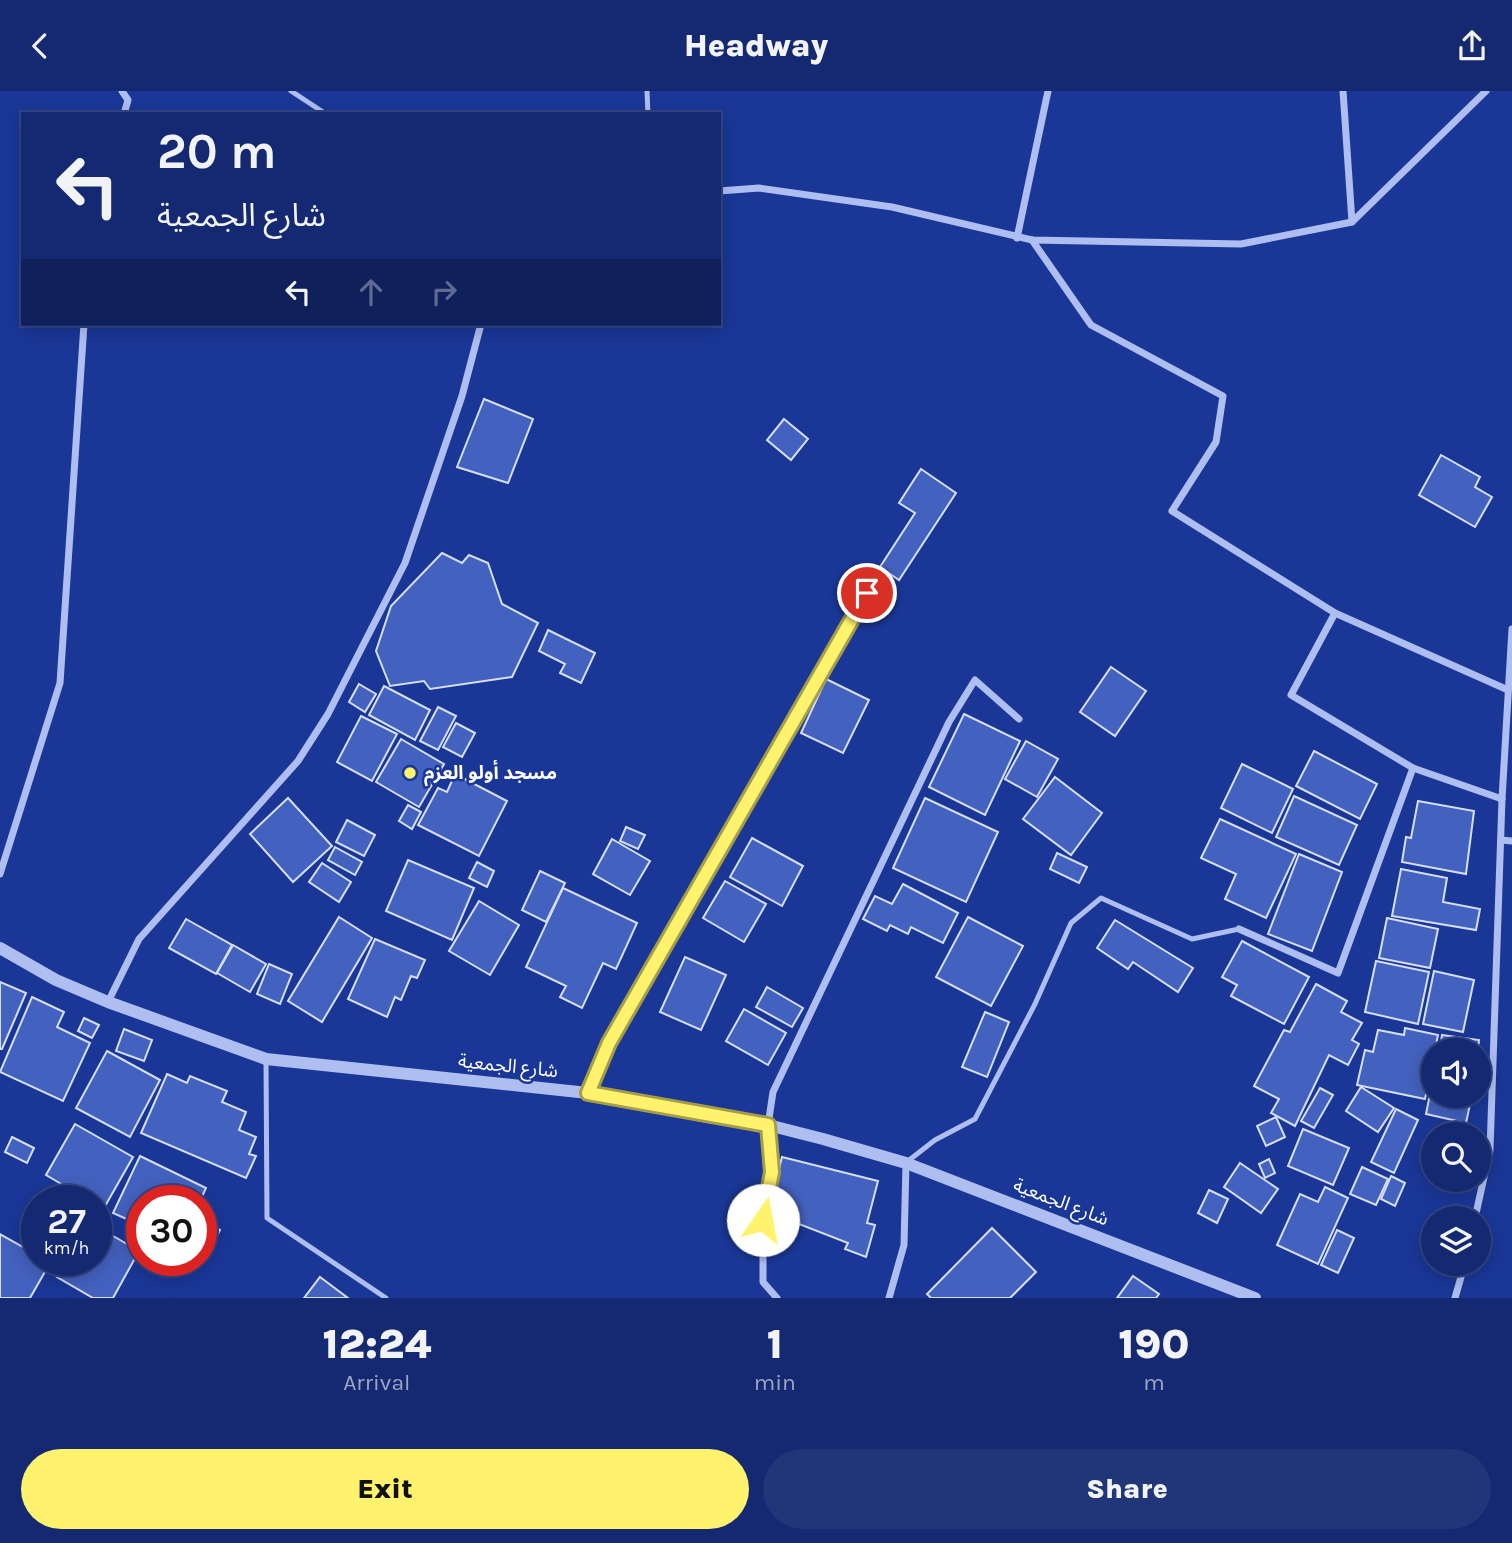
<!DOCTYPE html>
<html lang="en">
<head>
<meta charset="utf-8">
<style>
	:root { --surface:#142971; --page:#213579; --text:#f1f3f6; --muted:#9da6c3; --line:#334584; --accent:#fff36d }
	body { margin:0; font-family:Karla,"Noto Sans Arabic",sans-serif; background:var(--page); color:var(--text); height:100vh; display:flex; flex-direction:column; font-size:26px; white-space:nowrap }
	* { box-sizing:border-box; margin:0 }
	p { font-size:23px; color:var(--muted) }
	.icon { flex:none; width:38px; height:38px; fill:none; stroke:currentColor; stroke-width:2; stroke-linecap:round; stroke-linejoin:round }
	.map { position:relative; height:1207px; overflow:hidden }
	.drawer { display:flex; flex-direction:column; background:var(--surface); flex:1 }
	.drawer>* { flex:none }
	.hud { position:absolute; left:21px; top:21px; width:700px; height:214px; border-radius:0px; box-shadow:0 4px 18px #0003,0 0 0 2px var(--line); background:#142971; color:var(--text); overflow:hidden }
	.controls { position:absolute; left:1421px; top:947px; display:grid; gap:14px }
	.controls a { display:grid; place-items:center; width:70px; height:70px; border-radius:50%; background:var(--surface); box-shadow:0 4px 18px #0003,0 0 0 2px var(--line); font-size:35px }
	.speed { position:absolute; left:21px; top:1094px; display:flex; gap:14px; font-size:35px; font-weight:700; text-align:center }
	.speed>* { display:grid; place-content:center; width:91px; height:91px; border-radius:50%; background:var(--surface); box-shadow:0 4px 18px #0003,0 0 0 2px var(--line); line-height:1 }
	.speed small { font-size:18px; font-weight:400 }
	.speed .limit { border:10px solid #d22; background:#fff; color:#111 }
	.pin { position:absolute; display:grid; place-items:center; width:60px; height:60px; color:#fff; margin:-30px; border:4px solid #fff; border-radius:50%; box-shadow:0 2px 7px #0007 }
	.me { position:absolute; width:77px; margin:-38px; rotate:12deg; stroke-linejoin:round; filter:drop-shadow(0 0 5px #0008) }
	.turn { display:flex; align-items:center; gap:24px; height:147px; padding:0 21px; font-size:32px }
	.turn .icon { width:91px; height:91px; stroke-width:2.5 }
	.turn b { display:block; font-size:49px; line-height:60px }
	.lanes { display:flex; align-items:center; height:66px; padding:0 21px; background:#0003; justify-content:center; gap:35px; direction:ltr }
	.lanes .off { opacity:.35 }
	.eta { display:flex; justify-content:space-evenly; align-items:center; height:119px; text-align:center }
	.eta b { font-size:42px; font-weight:800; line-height:49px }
	.cta { display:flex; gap:14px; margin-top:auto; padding:14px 21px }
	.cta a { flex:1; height:80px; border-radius:42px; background:var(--accent); color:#111; font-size:28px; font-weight:800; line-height:80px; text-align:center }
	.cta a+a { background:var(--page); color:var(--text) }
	header { display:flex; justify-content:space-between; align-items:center; height:91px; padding:0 21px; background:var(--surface); font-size:32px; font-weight:800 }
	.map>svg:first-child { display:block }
	.building { fill:#4361be; stroke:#d5defb; stroke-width:2 }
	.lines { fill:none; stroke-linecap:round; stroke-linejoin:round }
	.service { stroke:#aebef0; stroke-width:5 }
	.minor { stroke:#aebef0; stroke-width:7 }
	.tertiary { stroke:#aebef0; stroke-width:12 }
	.route-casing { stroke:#a69e47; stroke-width:18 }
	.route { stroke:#fff36d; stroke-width:12 }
	.poi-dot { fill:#fff36d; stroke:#1a3797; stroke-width:2.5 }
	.labels { text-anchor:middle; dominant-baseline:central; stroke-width:5; stroke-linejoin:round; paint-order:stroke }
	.poi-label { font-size:19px; font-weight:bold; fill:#fff; stroke:#1a3797; text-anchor:start }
	.street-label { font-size:19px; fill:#fff; stroke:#1a3797 }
</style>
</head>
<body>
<header><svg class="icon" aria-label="back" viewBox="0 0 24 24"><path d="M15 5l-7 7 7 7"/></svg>Headway<svg class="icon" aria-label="share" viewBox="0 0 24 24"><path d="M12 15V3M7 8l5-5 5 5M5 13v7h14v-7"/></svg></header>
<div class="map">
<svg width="1512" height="1207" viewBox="0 0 1512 1207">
	<rect width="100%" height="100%" fill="#1a3797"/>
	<g class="building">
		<path d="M484,308l49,20 -25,64 -51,-16z"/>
		<path d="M784,328l24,20 -17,21 -24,-20z"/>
		<path d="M1441,364l39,22 -5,10 17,10 -17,30 -56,-32z"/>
		<path d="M921,378l35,24 -57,87 -19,-13 35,-54 -16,-10z"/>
		<path d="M442,462l20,10 7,-8 19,8 14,41 36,19 -26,54 -82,12 -6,-8 -34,5 -14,-35 15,-45z"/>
		<path d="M548,539l47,23 -14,30 -21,-10 5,-9 -26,-13z"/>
		<path d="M1111,576l35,24 -31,45 -35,-24z"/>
		<path d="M826,588l43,21 -26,53 -42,-20z"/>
		<path d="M359,593l17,10 -11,18 -16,-10z"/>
		<path d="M384,595l46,24 -15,30 -46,-25z"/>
		<path d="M438,616l18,9 -18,34 -18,-9z"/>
		<path d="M964,623l56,27 -35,74 -56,-28z"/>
		<path d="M361,625l36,18 -25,47 -35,-19z"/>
		<path d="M456,632l19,10 -13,24 -19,-10z"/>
		<path d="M401,648l43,25 -25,43 -43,-25z"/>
		<path d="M1026,650l32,18 -21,38 -32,-18z"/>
		<path d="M1314,660l63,33 -17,35 -64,-33z"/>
		<path d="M1242,673l51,25 -21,44 -51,-25z"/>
		<path d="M455,683l52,27 -28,55 -61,-31 20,-37 9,4z"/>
		<path d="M1055,686l47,36 -31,42 -48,-36z"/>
		<path d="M1294,705l63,29 -18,40 -63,-28z"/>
		<path d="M288,707l44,48 -39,36 -43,-48z"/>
		<path d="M925,707l73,34 -32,70 -73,-34z"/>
		<path d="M1418,710l56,10 -8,63 -64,-12 4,-25 5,1z"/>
		<path d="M408,714l13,7 -9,17 -13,-8z"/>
		<path d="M1220,728l76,35 -30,64 -41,-19 11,-25 -35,-16z"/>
		<path d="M347,729l28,15 -11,21 -28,-14z"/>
		<path d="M626,736l19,8 -7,14 -18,-8z"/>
		<path d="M752,747l51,28 -21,40 -52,-29z"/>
		<path d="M612,748l38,22 -20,34 -37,-21z"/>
		<path d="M335,756l27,15 -7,13 -27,-15z"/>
		<path d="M1057,762l30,14 -8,16 -29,-14z"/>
		<path d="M1299,763l43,18 -30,79 -44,-17z"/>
		<path d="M408,769l66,28 -22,52 -66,-29z"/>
		<path d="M477,771l17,9 -7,16 -18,-9z"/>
		<path d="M322,772l29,19 -12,20 -30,-20z"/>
		<path d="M1401,778l46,9 -4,24 37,7 -4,21 -84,-14z"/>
		<path d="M540,780l25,12 -19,39 -24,-12z"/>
		<path d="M725,790l41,23 -22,38 -41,-24z"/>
		<path d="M903,793l55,29 -15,30 -32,-16 -3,7 -18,-9 -3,6 -24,-12 12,-23 17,8z"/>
		<path d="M563,797l74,35 -21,46 -13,-6 -21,45 -22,-11 6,-11 -40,-19z"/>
		<path d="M479,810l40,24 -29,50 -41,-24z"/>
		<path d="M339,826l33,21 -50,84 -34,-21z"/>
		<path d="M968,826l55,29 -32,60 -55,-29z"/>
		<path d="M1387,827l51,11 -8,39 -51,-10z"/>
		<path d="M186,828l46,26 -16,29 -47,-26z"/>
		<path d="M1115,829l78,48 -15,24 -45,-30 -5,7 -31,-21z"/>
		<path d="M375,848l50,21 -8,18 -6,-2 -10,24 -6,-3 -8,20 -39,-18z"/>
		<path d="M1242,850l67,36 -25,47 -53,-28 6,-11 -15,-8z"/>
		<path d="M233,854l33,19 -16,28 -33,-19z"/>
		<path d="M685,866l41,18 -25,55 -41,-18z"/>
		<path d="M1376,870l53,11 -11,52 -53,-12z"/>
		<path d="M269,873l23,10 -12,30 -23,-10z"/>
		<path d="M1434,880l40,9 -11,52 -40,-8z"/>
		<path d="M0,891l26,11 -24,56h-2z"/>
		<path d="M1316,893l31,17 -6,11 21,11 -10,17 7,4 -11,21 -19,-10 -34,71 -24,-13 8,-14 -25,-13 30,-56 6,2z"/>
		<path d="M767,896l36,21 -11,19 -36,-20z"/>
		<path d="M32,906l32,15 -7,15 33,16 -27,58 -63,-29z"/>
		<path d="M744,918l42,24 -18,32 -42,-24z"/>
		<path d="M985,921l24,10 -22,55 -25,-10z"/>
		<path d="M84,927l15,7 -7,13 -14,-7z"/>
		<path d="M1405,937l33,7 -13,64 -68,-14 8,-35 8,2 5,-22 26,5z"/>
		<path d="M124,938l28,11 -8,21 -28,-10z"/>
		<path d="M1442,944l37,5 -1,10h-38z"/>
		<path d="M107,960l53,29 -30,57 -54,-29z"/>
		<path d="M167,983l20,9 3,-7 37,15 -5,11 24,10 -7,18 17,7 -7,17 7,2 -10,22 -105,-45z"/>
		<path d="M1432,993l1,11h39l-6,28 -40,-9z"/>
		<path d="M1361,996l33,21 -16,24 -32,-21z"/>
		<path d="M1320,997l13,7 -19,33 -13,-7z"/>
		<path d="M1396,1018l22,11 -24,53 -23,-11z"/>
		<path d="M1276,1026l9,20 -19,9 -9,-20z"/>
		<path d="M75,1033l58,33 -29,51 -8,-7h-6l-44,-26z"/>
		<path d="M1303,1038l46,19 -16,37 -45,-19z"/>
		<path d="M12,1046l22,11 -7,15 -22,-11z"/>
		<path d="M140,1065l66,32 -6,13h-58v25l-29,-13z"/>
		<path d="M782,1066l96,24 -11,42 8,2 -9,32 -21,-8 3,-6 -80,-31z"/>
		<path d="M1269,1068l6,14 -10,5 -6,-14z"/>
		<path d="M1240,1072l38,26 -17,24 -37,-26z"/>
		<path d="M1362,1076l26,12 -12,26 -26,-11z"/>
		<path d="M1391,1085l14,7 -10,23 -14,-7z"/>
		<path d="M1325,1096l23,11 -30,66 -41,-19 23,-51 18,8z"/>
		<path d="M1209,1099l19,9 -11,24 -19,-10z"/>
		<path d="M201,1130l19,9 -13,24 -6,-3z"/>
		<path d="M96,1135l43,25 -26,47h-20l-36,-21 9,-17h30z"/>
		<path d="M992,1137l44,44 -26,26h-79l-4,-4z"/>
		<path d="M1337,1139l17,8 -16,35 -17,-8z"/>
		<path d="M0,1143l37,21v5l13,3 -20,35h-30z"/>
		<path d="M1133,1185l26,18 -3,4h-39z"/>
		<path d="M320,1186l28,21h-44z"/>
	</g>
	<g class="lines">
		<g class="service">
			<path d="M291,0l35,23"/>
			<path d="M647,0l1,23"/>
			<path d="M266,969l1,158 119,80"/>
			<path d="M908,1070l27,-21 40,-21 60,-115 36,-81 30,-25 91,41 47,-10"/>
		</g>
		<g class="minor">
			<path d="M122,0l6,9 -4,14"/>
			<path d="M1343,0l9,131"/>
			<path d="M719,100l40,-3 133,19 140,33 209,4 111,-22 134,-131"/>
			<path d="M1017,147l31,-147"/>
			<path d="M1032,149l59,85 132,71 -7,46 -44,69 163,102 173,77"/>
			<path d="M1335,522l-44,82 122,73 89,31"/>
			<path d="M1501,749l11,1"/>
			<path d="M0,783l60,-191 24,-359"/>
			<path d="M1239,838l99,44 75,-205"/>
			<path d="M108,911l31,-63 159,-178 30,-47 77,-151 57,-167 19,-72"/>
			<path d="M588,1002l21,-50 258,-450"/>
			<path d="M1475,1127l15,-68 12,-351 10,-170"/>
			<path d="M777,1207l-14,-16v-62l9,-48 -4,-47 5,-33 176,-370 26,-42 44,39"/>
			<path d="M889,1207l15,-53 2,-82"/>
			<path d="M1455,1207l10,-35"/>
		</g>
		<path class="tertiary" d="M0,857l56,32 52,22 158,57 322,34 120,24 60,8 55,14 83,24 349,135"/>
	</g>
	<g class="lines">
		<defs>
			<path id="route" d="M763,1129l9,-48 -4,-47 -180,-32 21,-50 258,-450"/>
		</defs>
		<use href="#route" class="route-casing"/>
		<use href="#route" class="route"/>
	</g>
	<circle class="poi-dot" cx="410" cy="682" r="7"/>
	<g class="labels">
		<g class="poi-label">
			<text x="424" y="682">مسجد أولو العزم</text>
		</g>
		<g class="street-label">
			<text transform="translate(508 975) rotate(6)">شارع الجمعية</text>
			<text transform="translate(1061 1111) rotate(21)">شارع الجمعية</text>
		</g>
	</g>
</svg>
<div class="controls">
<a><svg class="icon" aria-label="sound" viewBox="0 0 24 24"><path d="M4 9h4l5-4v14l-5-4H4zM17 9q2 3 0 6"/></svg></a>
<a><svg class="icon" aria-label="search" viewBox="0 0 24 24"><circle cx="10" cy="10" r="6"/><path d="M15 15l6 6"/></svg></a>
<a><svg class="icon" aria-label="layers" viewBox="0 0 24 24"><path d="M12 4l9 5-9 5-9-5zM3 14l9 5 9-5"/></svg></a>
</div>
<div class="speed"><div>27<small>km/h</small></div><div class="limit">30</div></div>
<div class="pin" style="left:867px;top:502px;background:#d93025"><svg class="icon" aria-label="arrive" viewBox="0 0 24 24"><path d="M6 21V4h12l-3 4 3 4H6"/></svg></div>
<svg class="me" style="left:763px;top:1129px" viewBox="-20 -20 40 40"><circle r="19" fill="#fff"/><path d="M0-13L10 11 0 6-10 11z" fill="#fff36d"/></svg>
<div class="hud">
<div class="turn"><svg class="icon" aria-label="left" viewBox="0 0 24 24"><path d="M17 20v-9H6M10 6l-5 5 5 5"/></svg><div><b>20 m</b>شارع الجمعية</div></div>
<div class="lanes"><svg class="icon" aria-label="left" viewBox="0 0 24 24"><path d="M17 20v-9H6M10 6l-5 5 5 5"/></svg><svg class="icon off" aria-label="ahead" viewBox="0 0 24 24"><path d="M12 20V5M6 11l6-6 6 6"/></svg><svg class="icon off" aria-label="right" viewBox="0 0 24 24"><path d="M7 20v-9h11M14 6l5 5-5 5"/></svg></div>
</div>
</div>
<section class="drawer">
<div class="eta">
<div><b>12:24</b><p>Arrival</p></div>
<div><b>1</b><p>min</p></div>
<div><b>190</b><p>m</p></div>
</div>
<div class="cta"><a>Exit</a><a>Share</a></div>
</section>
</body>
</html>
